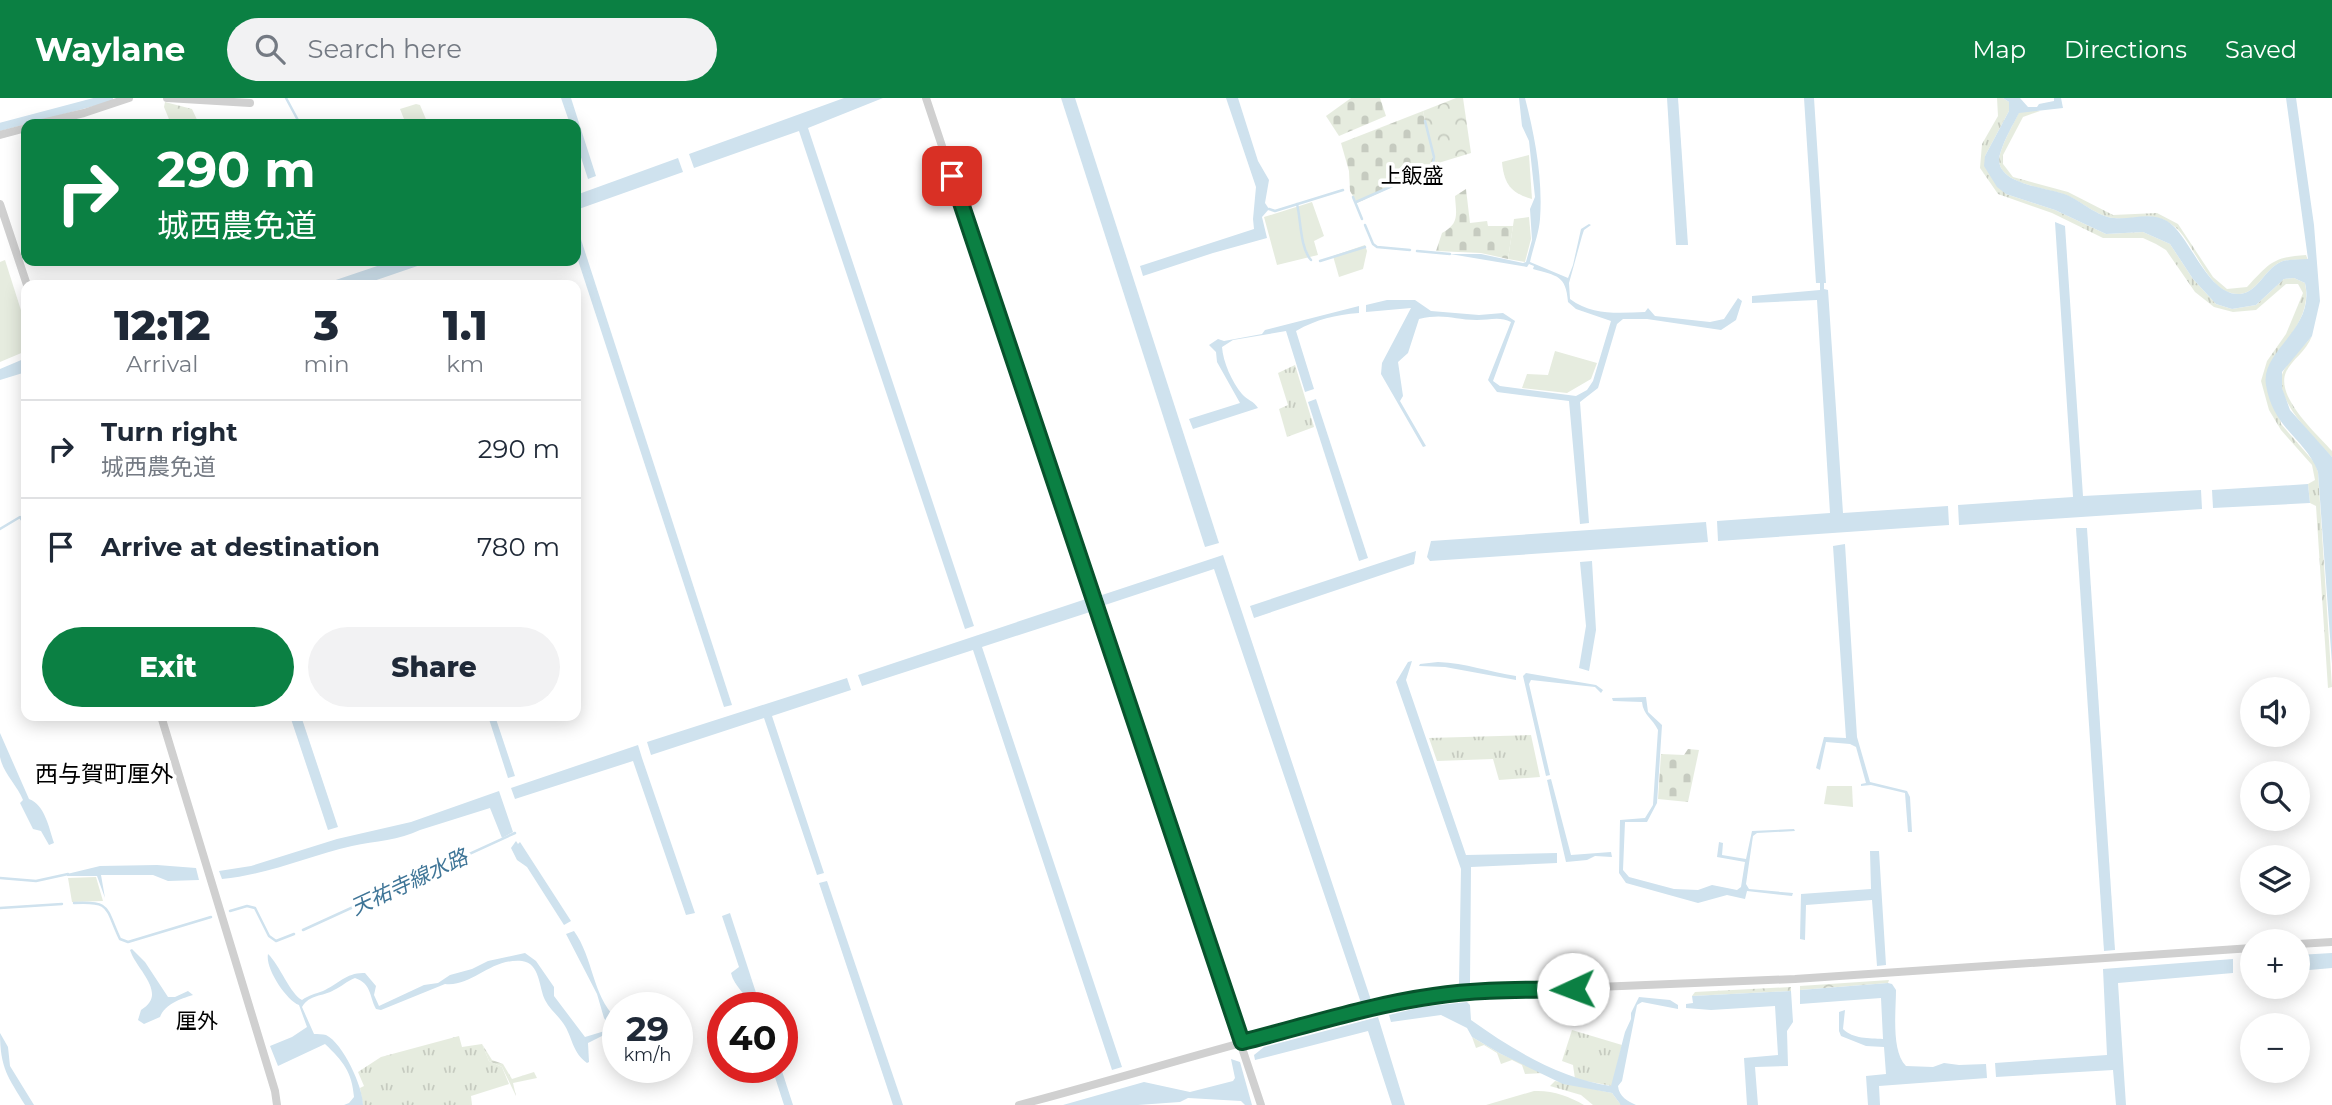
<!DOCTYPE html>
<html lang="en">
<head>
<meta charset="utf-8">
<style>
	:root { --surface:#fff; --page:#f2f2f3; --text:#1f2937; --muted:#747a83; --line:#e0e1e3; --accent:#0b8043 }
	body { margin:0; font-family:Montserrat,"Noto Sans JP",sans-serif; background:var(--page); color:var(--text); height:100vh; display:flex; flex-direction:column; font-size:26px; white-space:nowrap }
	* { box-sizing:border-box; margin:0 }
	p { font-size:23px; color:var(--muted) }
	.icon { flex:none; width:38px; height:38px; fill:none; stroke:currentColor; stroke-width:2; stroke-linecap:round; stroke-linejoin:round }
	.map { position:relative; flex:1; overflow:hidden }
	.drawer { position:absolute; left:21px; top:182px; width:560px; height:441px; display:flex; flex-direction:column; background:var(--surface); border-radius:14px; box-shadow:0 4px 18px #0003 }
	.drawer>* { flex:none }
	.banner { position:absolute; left:21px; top:21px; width:560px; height:147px; border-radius:14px; box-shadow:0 4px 18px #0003; background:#0b8043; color:#fff; overflow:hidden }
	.controls { position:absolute; left:2240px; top:579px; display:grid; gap:14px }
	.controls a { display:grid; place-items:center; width:70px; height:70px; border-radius:50%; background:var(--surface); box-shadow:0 4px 18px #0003; font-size:35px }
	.speed { position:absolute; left:602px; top:894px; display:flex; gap:14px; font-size:35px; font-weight:700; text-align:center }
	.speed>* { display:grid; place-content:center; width:91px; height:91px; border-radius:50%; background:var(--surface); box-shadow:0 4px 18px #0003; line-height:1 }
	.speed small { font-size:18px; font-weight:400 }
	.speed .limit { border:10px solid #d22; background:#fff; color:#111 }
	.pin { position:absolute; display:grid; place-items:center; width:60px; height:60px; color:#fff; margin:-30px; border-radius:14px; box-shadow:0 4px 10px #0006 }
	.me { position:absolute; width:77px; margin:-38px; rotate:268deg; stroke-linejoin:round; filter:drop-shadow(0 0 5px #0008) }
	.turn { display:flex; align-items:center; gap:24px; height:147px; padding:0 21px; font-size:32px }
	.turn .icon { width:91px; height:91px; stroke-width:2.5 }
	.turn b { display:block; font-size:49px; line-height:60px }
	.eta { display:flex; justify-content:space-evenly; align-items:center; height:119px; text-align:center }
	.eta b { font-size:42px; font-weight:800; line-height:49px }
	.action { display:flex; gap:14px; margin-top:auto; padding:14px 21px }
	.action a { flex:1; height:80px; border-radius:42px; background:var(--accent); color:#fff; font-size:28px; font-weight:800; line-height:80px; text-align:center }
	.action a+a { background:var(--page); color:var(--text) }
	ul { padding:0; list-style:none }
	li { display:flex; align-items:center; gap:21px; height:98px; padding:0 21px; border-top:2px solid var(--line) }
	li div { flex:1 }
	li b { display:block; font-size:26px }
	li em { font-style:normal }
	header { display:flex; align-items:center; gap:42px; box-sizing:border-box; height:98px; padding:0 35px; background:var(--accent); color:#fff }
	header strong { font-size:33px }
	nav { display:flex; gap:38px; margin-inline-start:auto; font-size:24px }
	.search { width:490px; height:63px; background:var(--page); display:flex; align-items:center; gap:18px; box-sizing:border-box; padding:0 24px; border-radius:38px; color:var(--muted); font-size:26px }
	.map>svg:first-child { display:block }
	.grass { fill:url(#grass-tufts) }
	.wetland { fill:url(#wetland-marsh) }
	.cemetery { fill:url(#cemetery-stones) }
	.park { fill:url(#park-crowns) }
	.garden { fill:#e6ecdf }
	.water { fill:#cfe2ee }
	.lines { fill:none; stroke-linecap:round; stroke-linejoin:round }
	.stream { stroke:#cfe2ee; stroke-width:2.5 }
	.canal { stroke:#cfe2ee; stroke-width:8 }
	.tertiary { stroke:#d0d0d0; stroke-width:8 }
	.route-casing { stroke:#07532c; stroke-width:18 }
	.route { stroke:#0b8043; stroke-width:12 }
	.labels { text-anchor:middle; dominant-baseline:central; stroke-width:7; stroke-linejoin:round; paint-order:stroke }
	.neighbourhood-label { font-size:21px; fill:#000; stroke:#fff }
	.water-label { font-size:21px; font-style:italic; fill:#3f7597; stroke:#fff }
	.quarter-label { font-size:23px; fill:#000; stroke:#fff }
</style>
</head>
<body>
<header>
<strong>Waylane</strong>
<div class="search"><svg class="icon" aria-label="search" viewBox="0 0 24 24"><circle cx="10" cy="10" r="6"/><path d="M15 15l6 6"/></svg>Search here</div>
<nav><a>Map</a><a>Directions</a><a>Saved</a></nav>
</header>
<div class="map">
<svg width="2332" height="1007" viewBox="0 0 2332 1007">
	<defs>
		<pattern id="grass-tufts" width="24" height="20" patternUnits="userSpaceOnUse" patternTransform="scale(1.75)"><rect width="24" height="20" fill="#e6ecdf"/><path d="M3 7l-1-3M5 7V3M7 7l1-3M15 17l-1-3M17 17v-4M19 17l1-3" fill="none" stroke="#c6cbc0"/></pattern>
		<pattern id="wetland-marsh" width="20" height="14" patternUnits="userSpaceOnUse" patternTransform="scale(1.75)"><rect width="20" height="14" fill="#e6ecdf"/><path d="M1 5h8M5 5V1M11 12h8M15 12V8" fill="none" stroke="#c6cbc0"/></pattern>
		<pattern id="cemetery-stones" width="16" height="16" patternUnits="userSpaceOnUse" patternTransform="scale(1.75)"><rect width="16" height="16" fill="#e6ecdf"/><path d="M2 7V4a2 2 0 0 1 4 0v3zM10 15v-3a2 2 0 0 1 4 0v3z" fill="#c6cbc0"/></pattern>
		<pattern id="park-crowns" width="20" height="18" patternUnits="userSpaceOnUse" patternTransform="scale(1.75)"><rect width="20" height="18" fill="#e6ecdf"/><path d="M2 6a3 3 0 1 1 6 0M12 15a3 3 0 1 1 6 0" fill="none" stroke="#c6cbc0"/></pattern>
	</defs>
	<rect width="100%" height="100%" fill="#fff"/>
	<g class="grass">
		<path d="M1997,0h6l6,4v9l-24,45 21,38 49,16 51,24 37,-2 27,12 23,35 23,25 16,5 24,-4 28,-26 10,-1 11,5c7,32 -17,55 -34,79l10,62 34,39 3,9 14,215 -4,1 -12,-182 -6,-3 -2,-19 7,-4 -3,-15 -31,-35 -12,-20 -8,-29 6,-20 19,-27 17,-41 -5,-9h-12l-30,26 -23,2 -19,-5 -19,-15 -29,-42 -10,-6 -13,-6h-40l-51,-25 -54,-19 -18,-26 2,-24 16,-28z"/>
		<path d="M2028,12l12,1 -17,6 -20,38v9l10,13 55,15 45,23 44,-2 21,11 35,53 14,12 20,-2c22,-23 25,-30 59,-32l2,5c-10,0 -22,-2 -31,4 -13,8 -21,29 -37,30 -32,2 -45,-51 -65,-67 -22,-18 -37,-6 -61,-9 -16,-1 -33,-17 -48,-23 -20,-8 -78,-11 -65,-44 4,-13 12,-26 18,-39z"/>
		<path d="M2312,238c-6,16 -20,23 -26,36 -11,25 31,62 46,79v6c-16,-18 -63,-61 -48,-87 7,-12 19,-23 28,-34z"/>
		<path d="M1295,267l19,62 -27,10 -8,-28 9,-4 -10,-32z"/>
		<path d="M1531,637l9,42 -41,3 -6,-21 -56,2 -8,-23z"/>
		<path d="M1572,932l50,15 -10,41 -37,-7 -2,-14 -11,-4z"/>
		<path d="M459,938l3,11 20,-3 7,17 13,6 7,17 -38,12 1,9h-109l-3,-17 4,-2 -6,-14 23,-15z"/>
		<path d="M1472,939l29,17 44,19 -20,1 -3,-9 -10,-5 -11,4 -4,-11 -13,-8 -8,3z"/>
		<path d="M1555,983l57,12 9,12h-28l-12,-10 -31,-9z"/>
	</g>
	<path class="wetland" d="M482,946l10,16 11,4 9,15 22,-7 3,6 -24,5 3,13 -14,-29 -13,-6z"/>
	<g class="cemetery">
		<path d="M1351,0h29l6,18 -47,20 -13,-20z"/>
		<path d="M1423,13l12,53 -9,7 -69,32 -7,-12 -1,-20 -8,-28z"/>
		<path d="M1466,91l4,34 17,-2 1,5h25l-5,33 -27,-6 -45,-2 6,-18c18,-10 14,-19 13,-37z"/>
		<path d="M1688,651l11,1 -11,52 -30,-3 3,-45 23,1z"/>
	</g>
	<g class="park">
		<path d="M1456,0h7l8,55 -36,11 -12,-53z"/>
		<path d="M165,4l27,7 7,15h-28l-7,-17z"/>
		<path d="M1889,882l-1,3 -88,7v-4z"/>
		<path d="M1791,889v4l-99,5 3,-4z"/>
	</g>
	<g class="garden">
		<path d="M416,6l4,1 8,19h-22l-6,-15z"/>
		<path d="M1529,57l3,44c-22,-6 -28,-16 -30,-37z"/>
		<path d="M1312,104l12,34 -10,5 4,14 -41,10 -13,-48z"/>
		<path d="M1529,119l2,22 -6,23 -17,-3 6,-40z"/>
		<path d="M1365,147l2,6 -4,18 -24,8 -6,-21z"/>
		<path d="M5,162l21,66v25l-26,11v-100z"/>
		<path d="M1555,253l42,12 -6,16 -24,14 -45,-5 5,-14 21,1z"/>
		<path d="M1827,688h25l1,21 -29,-3z"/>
		<path d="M96,779l7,24 -31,1 -4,-24z"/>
		<path d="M1534,993c18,-1 35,5 50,14h-98z"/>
	</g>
	<g class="water">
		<path d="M561,0h10l25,78 -8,3 -12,-37v-18h-6z"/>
		<path d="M844,0h39l-75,30 166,498 -9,3 -166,-498 -105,37 -5,-14z"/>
		<path d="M1061,0h14l144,445 -14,4z"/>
		<path d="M1226,0h12l20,63 11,19 -4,23 4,6 -7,8 5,21 -54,15 -70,23 -3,-10 114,-37 -1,-10 3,-32z"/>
		<path d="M1519,0h6c10,39 18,81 15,121 -1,14 -7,29 -10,43l38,16 5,-13 8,-36 8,-5 2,1 -7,5 -2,6 -13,47 1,16c23,17 49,14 75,13l3,-4 7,8 55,6 14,-3 14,-21 4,3 -6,19 -15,10 -74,-11h-24l-6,5 -19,64 -18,14 9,121 -9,1 -11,-123 -72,-9 -9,-12 23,-58c-11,-6 -22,-2 -34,-2 -24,0 -32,-7 -58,-1l-11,34 -10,9 5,34 -3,5 26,45 -3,1 -42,-73 1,-11 29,-55 -45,4v-7l21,-5h28l16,11 48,4 24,-2 12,8 -22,60 7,5 76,10 11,-6 6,-9 18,-60 -35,-12 -8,-7c-2,-27 -11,-26 -35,-33l1,-3 -5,-2 -2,3 -77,-13h31l42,9 3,-1 6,-22 -2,-31 5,-12 -6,-56 -7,-15z"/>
		<path d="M1667,0h11l10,147h-12z"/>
		<path d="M1804,0h10l12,185h-2v6l4,1 15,223 105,-7 1,19 -231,16 -1,-20 113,-8 -13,-213 -65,3v-7l68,-6v-7h-4z"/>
		<path d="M2003,0h17l8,9h9l2,-3 15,-3v-3h7l2,10 -44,5c-6,12 -14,25 -18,38 -13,33 45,36 66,44 14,6 31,22 47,23 18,2 36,-7 53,3 24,15 40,75 73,73 16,-1 24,-22 37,-30 9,-6 21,-4 31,-5l-22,-161h10l18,127 6,76 -8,35 -30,36v16l8,22 42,47v207l-14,-192c-12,-33 -45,-43 -52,-87 -6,-35 50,-55 39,-102l-11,-5 -10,1 -28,26 -24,4 -16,-5 -23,-25 -23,-35 -27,-12 -37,2 -51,-24 -49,-16 -9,-7 -13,-21 1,-10 24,-45v-9z"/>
		<path d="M678,60l5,14 -107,38v-15z"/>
		<path d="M2055,124l10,4 18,270 118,-6 1,19 -243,16 -1,-20 115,-8z"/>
		<path d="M576,126l156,481 -8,2 -148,-453z"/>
		<path d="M392,163h40l-70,24h-41z"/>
		<path d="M1359,208v7c-24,2 -42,6 -63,18l18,58 -9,3 -19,-61 -53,9 -11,7c1,15 10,35 20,47 5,6 12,7 16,14l-65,21 -4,-10 51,-16 -23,-41 -1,-10 -7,-7 9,-6 6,2 38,-7 3,-4z"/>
		<path d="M26,260v14l-26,8v-11z"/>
		<path d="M1316,301l52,159 -9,3 -51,-159z"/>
		<path d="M2308,386l2,19 -97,5 -1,-18z"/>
		<path d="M1706,424l2,20 -278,19 -3,-4 4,-16z"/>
		<path d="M2076,430h11l28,422 -11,1z"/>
		<path d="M1845,446l12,193 13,45 37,9 3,6 2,35h-4l-3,-39 -34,-8 -10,1v-2l5,-1 -10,-36 -6,-3 -24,-2 -6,28 -4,-2 8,-31 22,1 -13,-192z"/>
		<path d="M1416,453l-2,13 -160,54 -4,-12z"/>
		<path d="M1223,457l20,60 128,385 -10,3 -147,-434 -109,36 -3,-10z"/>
		<path d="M1592,463l4,69 -7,41 -10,-3 7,-42 -6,-64z"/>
		<path d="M1086,501l4,13 -108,35 140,420 -10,3 -139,-420 -111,36 -4,-11z"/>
		<path d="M1412,563l-6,19 60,175 91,-2v10l-86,4 -1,117h-11l2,-115 -65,-187 12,-20z"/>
		<path d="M1438,564c28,1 51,10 78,14v4l-71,-13 -26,-1 1,-2z"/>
		<path d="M1526,575l70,12 7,5 -2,3 -6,-6 -64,-7 -2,4 21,91 -4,1 -23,-100z"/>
		<path d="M847,580l4,12 -79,26 52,157 -7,2 -53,-157 -113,37 -4,-13z"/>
		<path d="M1646,599l2,15 14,13 -5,78 -10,19h-22l-2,48 6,7 45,12 24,1 14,-5 25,5 4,-3 4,-25 -28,-5 2,-15 4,1 -1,12 24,4 6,-28 42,-2 1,2 -38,2 -4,3 -7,48 3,5 44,4 -1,3 -45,-5 -2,8 -18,-4 -29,8 -72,-20 -7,-10 1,-53 25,-2 8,-13 5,-75c-5,-11 -15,-15 -16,-28l-29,-1 -1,-3z"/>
		<path d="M290,618h11l37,111 -10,3z"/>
		<path d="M488,618h7l20,60 -7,2z"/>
		<path d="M0,635l29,66c16,6 20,29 25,44l-5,2 -8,-14 -8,-2 -13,-26 3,-3c-6,-15 -20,-27 -23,-43 0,-7 0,-17 0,-24z"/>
		<path d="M638,647l4,13 53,155 -9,2 -53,-154 -118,38 -4,-11z"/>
		<path d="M1551,681l20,76 40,-3 1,5 -17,-1 -8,4 -21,2 -19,-82z"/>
		<path d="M499,693l14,41 -11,6 -12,-30 -70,22c-20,10 -45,11 -68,16 -44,10 -85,29 -130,33l-3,-8 32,-5 86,-27 74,-17z"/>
		<path d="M516,743l2,3 2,-2 51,79 -7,4 -37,-58 -10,-7 -6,-12z"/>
		<path d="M1870,753h9l7,114 -9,1 -5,-66 -66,5 -1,35 -5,-1 1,-45 70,-5z"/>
		<path d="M157,767l39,3 3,12 -31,1 -15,-6h-52l4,23 -8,-22h-30v-2l33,-8z"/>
		<path d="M827,783l76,224h-10l-74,-222z"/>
		<path d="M730,815l31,95h-9c-4,-13 -18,-21 -21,-35l8,-6 -17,-51z"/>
		<path d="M574,833c20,28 18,66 44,89v8l-30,15 1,19 -2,1c-14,-10 -14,-23 -22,-37 -5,-9 -15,-16 -20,-26 -6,-12 -5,-37 -23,-39 -32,-3 -49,26 -77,23l-64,26 -5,-1c-7,-13 -4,-25 -21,-31 -8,3 -14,9 -21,12 -12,7 -24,4 -32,17l12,27c3,0 9,0 12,1 17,8 37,52 37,70h-19l5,-2 5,-6c-2,-25 -11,-36 -29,-53l-47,22 -8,-20 22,-9 15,-10 -8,-22c-13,-5 -34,-37 -31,-51 11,10 23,41 34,46 7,-5 13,-6 21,-9 15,-7 24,-19 42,-18l11,13 -2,9 5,11 45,-21 14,-2 12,-8 22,-6 16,-8 37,-8 11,8 18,26v9l31,41 23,-7 2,-3 -6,-9 -7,-24 -31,-60z"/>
		<path d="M132,851l13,13 23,35h7l13,-6 5,4c-13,4 -28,9 -33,22l-16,7 -6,-4 3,-10c26,-15 -1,-38 -9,-55l-2,-5z"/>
		<path d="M2332,855v15l-34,3v-16z"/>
		<path d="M2233,861v14l-115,10 8,122h-10l-3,-35 -117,7 -1,-14 112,-8 -4,-86z"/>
		<path d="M1888,885l4,1 4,6c0,21 -5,61 10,76l27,1 11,-4 15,2 27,-1 1,14 -108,8 1,19h-12l-2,-29 20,-2 -2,-27 -18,-1 -25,-10 -2,-5v-19l6,-2 -2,19c10,10 26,9 40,10l-2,-41 -81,6v-14z"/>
		<path d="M1791,893l2,31 -6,9 1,35 -33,1 3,38h-11l-3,-47 34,-3 -3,-49 -64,4 -25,-2v-4l7,-1 -1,-7z"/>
		<path d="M1639,899l31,3 8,5v4l-36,-7 -5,3 -15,76 -4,5c1,11 10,15 18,19h-15l-9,-12 -49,-9 -62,-30 -29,-17 -5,-9 -26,-13 -50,7 -2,-7 32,-8 46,-5 3,3 1,15c42,30 88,58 140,66l14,-54 6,-13v-6z"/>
		<path d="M1378,919l27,88h-13l-24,-74 -113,29 -1,-5 10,-8z"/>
		<path d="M0,935l8,14 2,19 24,39h-9c-17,-28 -25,-37 -25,-72z"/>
		<path d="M1231,961l9,3 12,43h-7l-4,-4 -53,-3 -8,4 -42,3h-75l81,-23 46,10 43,-11 2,-3z"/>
		<path d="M772,970h9l12,37h-9z"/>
	</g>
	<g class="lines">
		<g class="stream">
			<path d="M286,0l14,26"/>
			<path d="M1353,99l9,22"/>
			<path d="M1356,104l70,-31 7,-7 1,-7 -9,-36"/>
			<path d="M1297,106c4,16 3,44 14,56"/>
			<path d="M1269,111l6,2 68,-21"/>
			<path d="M1365,127l8,19 4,3 33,3"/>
			<path d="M1417,153l33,3"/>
			<path d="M1320,163l45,-14"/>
			<path d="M0,431l20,-12 6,9"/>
			<path d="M0,780l36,3 32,-7"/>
			<path d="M74,805c37,-2 31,4 46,36l8,3 83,-25"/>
			<path d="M0,810l62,-4"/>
			<path d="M230,813l17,-5 8,2 14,28 7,5 18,-7"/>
			<path d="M303,832l212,-97"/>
		</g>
		<path class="canal" d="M0,29l109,-29"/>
		<g class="tertiary">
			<path d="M167,0l83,5"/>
			<path d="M926,0l335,1007"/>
			<path d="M38,26l46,-11 45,-15"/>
			<path d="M0,37l26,-7"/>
			<path d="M0,106l27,81"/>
			<path d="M161,618l114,375 2,14"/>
			<path d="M2298,846l34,-2"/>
			<path d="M1019,1007c95,-25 188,-54 282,-78 57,-15 114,-31 172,-35l322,-13 457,-31"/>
		</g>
	</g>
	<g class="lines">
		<defs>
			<path id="route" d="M952,78l290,866c63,-16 127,-37 192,-46 46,-7 93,-6 139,-7"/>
		</defs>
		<use href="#route" class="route-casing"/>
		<use href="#route" class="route"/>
	</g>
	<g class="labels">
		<g class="neighbourhood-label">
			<text x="1412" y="77">上飯盛</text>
			<text x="197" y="922">厘外</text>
		</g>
		<g class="water-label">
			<text transform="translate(409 784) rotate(-25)">天祐寺線水路</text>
		</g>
		<g class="quarter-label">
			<text x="104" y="676">西与賀町厘外</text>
		</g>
	</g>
</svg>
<div class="controls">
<a><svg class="icon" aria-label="sound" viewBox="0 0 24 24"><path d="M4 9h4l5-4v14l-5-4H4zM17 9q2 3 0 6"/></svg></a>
<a><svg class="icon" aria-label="search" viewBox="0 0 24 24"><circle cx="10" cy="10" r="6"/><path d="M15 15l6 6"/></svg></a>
<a><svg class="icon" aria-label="layers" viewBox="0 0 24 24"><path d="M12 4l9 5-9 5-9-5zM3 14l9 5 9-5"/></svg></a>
<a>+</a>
<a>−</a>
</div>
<div class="speed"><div>29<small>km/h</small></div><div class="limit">40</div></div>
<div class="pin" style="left:952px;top:78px;background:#d93025"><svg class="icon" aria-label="arrive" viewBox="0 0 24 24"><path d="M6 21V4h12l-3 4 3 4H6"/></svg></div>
<svg class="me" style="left:1573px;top:891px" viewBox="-20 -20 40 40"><circle r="19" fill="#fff"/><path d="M0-13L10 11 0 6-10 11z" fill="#0b8043"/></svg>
<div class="banner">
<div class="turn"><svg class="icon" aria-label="right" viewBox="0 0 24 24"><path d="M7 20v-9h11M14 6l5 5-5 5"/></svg><div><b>290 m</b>城西農免道</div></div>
</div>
<section class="drawer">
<div class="eta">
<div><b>12:12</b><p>Arrival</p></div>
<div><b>3</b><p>min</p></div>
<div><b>1.1</b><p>km</p></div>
</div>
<ul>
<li><svg class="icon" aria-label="right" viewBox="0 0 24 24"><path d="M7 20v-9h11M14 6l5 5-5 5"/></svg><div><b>Turn right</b><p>城西農免道</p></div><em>290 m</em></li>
<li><svg class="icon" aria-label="arrive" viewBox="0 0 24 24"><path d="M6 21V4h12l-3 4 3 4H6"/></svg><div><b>Arrive at destination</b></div><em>780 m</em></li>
</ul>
<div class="action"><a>Exit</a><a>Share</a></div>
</section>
</div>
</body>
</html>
